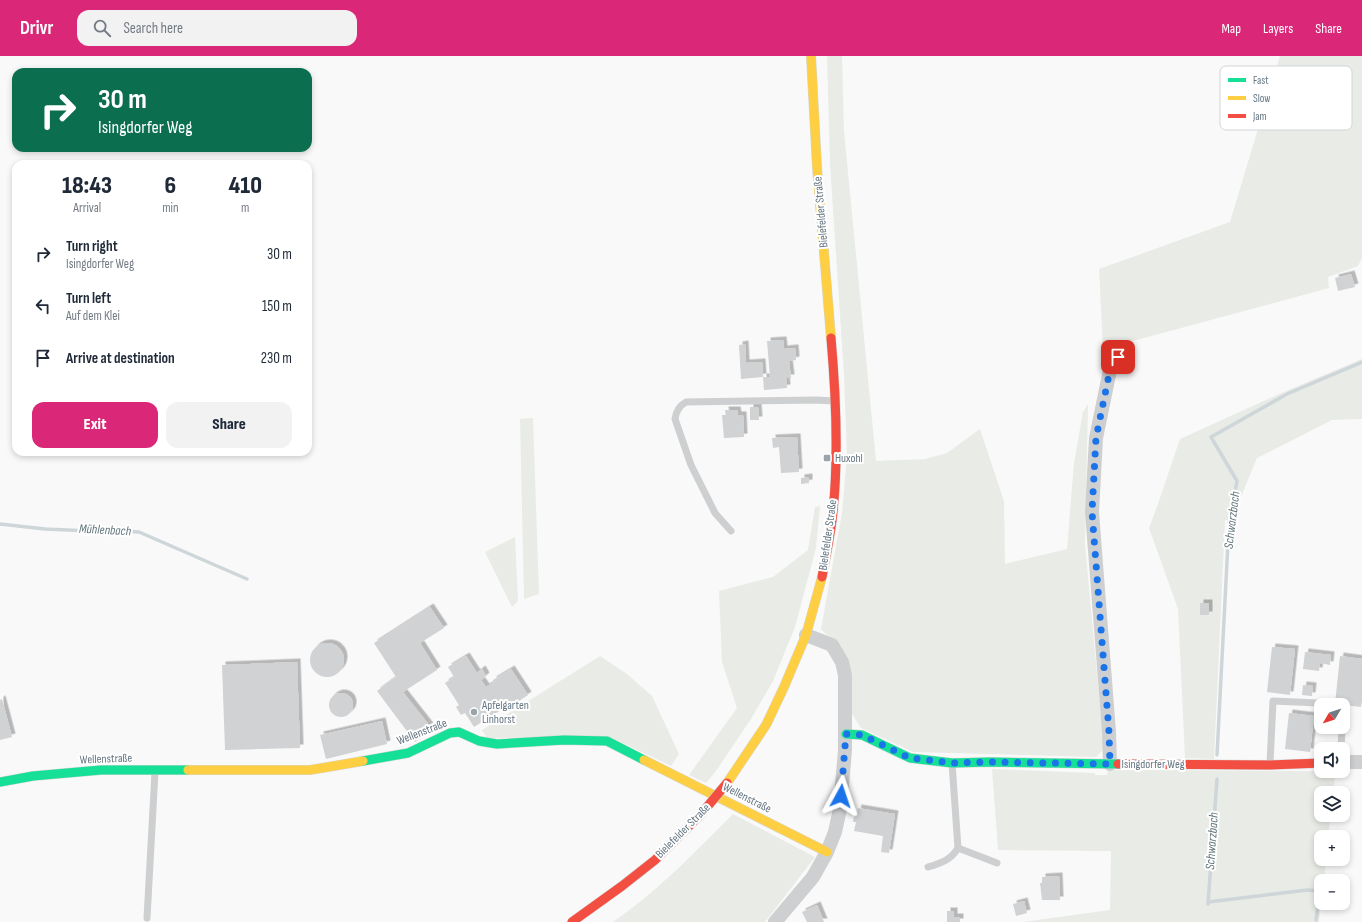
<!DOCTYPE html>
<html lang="en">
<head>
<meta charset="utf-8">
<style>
	:root { --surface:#fff; --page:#f2f2f3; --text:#1f2937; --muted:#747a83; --accent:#db2777 }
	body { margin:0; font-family:"Sofia Sans Condensed",sans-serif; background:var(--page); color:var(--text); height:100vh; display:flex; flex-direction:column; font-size:15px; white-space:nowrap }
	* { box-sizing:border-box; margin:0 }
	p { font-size:13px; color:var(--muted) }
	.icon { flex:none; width:22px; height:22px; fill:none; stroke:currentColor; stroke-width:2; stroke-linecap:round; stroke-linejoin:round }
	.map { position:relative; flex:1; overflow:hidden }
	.sheet { position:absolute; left:12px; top:104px; width:300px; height:296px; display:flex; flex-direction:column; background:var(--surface); border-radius:12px; box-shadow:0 2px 6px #0003 }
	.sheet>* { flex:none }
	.guide { position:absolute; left:12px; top:12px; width:300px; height:84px; border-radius:12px; box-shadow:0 2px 6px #0003; background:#0b6e4f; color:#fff; overflow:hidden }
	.needle { width:26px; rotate:231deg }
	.fabs { position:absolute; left:1314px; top:642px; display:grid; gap:8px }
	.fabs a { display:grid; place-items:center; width:36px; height:36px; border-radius:8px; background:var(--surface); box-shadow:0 2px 6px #0003; font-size:20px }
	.pin { position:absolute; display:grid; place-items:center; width:34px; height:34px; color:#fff; margin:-17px; border-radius:8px; box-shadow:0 2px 6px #0006 }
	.me { position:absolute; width:44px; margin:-22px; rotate:5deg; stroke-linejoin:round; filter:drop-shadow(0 0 3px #0008) }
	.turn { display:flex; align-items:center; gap:14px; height:84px; padding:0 20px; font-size:18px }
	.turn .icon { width:52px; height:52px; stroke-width:2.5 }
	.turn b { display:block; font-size:28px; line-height:34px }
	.eta { display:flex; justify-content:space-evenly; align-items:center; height:68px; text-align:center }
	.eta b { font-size:24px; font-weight:800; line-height:28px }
	.primary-button { display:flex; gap:8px; margin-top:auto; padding:8px 20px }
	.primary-button a { flex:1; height:46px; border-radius:12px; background:var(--accent); color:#fff; font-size:16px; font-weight:800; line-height:46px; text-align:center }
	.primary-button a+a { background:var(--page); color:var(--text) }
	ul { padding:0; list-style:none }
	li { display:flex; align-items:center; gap:12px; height:52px; padding:0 20px }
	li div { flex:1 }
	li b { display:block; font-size:15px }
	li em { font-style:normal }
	header { display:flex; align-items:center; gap:24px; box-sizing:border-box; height:56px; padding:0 20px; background:var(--accent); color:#fff }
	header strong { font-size:19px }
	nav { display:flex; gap:22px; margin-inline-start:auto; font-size:14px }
	.search { width:280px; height:36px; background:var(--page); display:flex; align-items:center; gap:10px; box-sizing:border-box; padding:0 14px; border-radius:12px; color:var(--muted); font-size:15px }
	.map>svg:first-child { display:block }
	.green { fill:#e8ebe6 }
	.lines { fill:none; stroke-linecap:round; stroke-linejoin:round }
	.stream { stroke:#ced6d9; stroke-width:3.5 }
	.building { fill:#d0d2d3; filter:url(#shadow) }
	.fast-casing { stroke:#d5d6d7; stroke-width:10 }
	.slow-casing { stroke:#d5d6d7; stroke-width:10 }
	.jam-casing { stroke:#d5d6d7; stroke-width:10 }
	.lane { stroke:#cecfd0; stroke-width:7 }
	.street { stroke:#cecfd0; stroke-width:14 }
	.fast { stroke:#16e098; stroke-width:9 }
	.slow { stroke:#ffcf43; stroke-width:9 }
	.jam { stroke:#f24e42; stroke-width:9 }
	.jam-bridge-casing { stroke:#d5d6d7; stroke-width:10; stroke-linecap:butt }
	.jam-bridge { stroke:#f24e42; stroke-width:9 }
	.route { stroke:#1a73e8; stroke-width:7; stroke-dasharray:0 12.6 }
	.poi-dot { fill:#99a4ac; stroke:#fff; stroke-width:1.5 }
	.labels { text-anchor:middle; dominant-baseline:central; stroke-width:4; stroke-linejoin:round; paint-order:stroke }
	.street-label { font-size:12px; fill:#657683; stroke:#fff }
	.poi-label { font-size:12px; fill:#657683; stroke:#fff; text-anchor:start }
	.water-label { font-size:13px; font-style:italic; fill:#60757c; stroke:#fff }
	.key { fill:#fff; stroke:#d1d6da; stroke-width:1 }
	.key-label { font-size:11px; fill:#657683 }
</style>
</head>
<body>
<header>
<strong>Drivr</strong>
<div class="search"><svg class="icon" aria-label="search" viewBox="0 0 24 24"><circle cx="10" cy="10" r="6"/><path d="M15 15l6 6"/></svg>Search here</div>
<nav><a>Map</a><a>Layers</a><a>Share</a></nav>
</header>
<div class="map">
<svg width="1362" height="866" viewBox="0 0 1362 866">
	<defs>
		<filter id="shadow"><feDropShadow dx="3.5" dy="-3.5" stdDeviation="0" flood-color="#0004"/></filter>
	</defs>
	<rect width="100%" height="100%" fill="#f9f9f9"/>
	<g class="green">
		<path d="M827,0h15l2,75 32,330 49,-2 22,-6 33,-24 24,72 1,63 62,-15 7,-86 9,-51 5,-8 -3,141 19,204 -8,8 -183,-5 -52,-24 -9,-14 -1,-41 -6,-19 -10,-15 -8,-4 -6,-6 21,-116 5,-58 -3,-80 -14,-211z"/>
		<path d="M1280,0h82v202l-4,8 -30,11 1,11 -226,61 -4,-80 131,-47z"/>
		<path d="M1362,303v60l-30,1 -75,38 -26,63 -6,-1 -11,239 -29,-1 -7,-149 -29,-81 10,-27 21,-62 106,-48z"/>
		<path d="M533,362l6,176 -15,5 -4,-180z"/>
		<path d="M820,450l-4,42 -21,79 -22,54 -22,38 -35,52 -10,12 -17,-8 48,-67 -15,-46 -3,-71 54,-14 35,-27 7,-43z"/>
		<path d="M515,481l3,64 -6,6 -27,-55z"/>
		<path d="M600,600l27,18 25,22 27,58 -8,12 -61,-29 -123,1 -5,-8z"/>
		<path d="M992,713l103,4v2h12l1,-5 222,1 5,5 -2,17h-12v22h10l-3,22h-7v22h5l-2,22h-3v22l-2,19h-296l87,-12 1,-59 -113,-1z"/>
		<path d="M733,758l82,43 -50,65h-152c45,-31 82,-70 120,-108z"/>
	</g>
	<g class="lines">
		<g class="stream">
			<path d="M0,468l45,5 68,3 8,-1 18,1 108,47"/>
			<path d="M1217,699l12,-232 8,-42 -26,-44 76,-43 75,-32"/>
			<path d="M1208,846l99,-12 13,1 -4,29"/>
			<path d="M1208,848l9,-125"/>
		</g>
	</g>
	<g class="building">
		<path d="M1351,218l4,13 -17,4 -3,-13z"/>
		<path d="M783,284l1,9 11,-1 1,12 -7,1 2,17h-5l1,10 -23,2 -1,-13h7l-3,-36z"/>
		<path d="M745,288l1,19 16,-1 1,15 -22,2 -2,-34z"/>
		<path d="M750,351h8l1,13h-9z"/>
		<path d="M725,354h12l1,5h5l1,22 -20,1 -2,-23h4z"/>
		<path d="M797,381l2,35 -18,1 -2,-26 -6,1 -1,-10z"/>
		<path d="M809,421v6l-8,1v-6z"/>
		<rect x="1200" y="547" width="9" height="12"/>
		<path d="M430,551l14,21 -24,15 17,27 -34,22 29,37 -17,13 -38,-51 19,-14 -22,-34z"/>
		<circle cx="327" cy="604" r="17"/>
		<path d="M1272,591l23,2 -5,46 -23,-3z"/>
		<path d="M1305,596l26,3 -1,10 -10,-2 -1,8 -16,-2z"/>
		<path d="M466,600l11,17 5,-4 4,7 -5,4 5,7 8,-5 -1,-2 18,-11 17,26 -18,12 -1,-2 -35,22 -9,-14 -4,2 -5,-8 3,-2 -14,-22 9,-6 -6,-10z"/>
		<path d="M1340,600l22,3v37l-1,11 -26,-3z"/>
		<path d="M297,606l3,86 -75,2 -3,-85z"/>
		<path d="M1303,629l10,1 -1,10 -10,-1z"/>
		<circle cx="341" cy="649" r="12"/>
		<path d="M2,643l10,38 -12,3v-40z"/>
		<path d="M1289,657l25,3 -4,36 -25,-3z"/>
		<path d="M382,665l5,23 -61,15 -6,-24z"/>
		<path d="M858,752l37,6 -6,39 -8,-1 2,-16 -29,-5 2,-9h-3l1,-7 3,1z"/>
		<path d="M1059,820l1,24h-18l-2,-17h2v-6z"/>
		<path d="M1024,845l3,12 -11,3 -3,-12z"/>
		<path d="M817,849l7,17h-17l-5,-10z"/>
		<path d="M947,855h7v6h6v5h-13z"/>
	</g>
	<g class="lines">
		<defs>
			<g id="fast">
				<path d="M846,678l16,1 48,23 42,5 38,-1 128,2"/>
				<path d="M363,705l45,-8 42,-20 9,-1 20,9 18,3 67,-4 43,1 37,19"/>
				<path d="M0,726l33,-6 68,-6h87"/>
			</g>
			<g id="slow">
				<path d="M811,0l6,111 14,171"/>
				<path d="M644,704l183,92"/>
				<path d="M188,714h122l53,-9"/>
				<path d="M727,727l39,-58 18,-38 22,-52 16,-58"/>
			</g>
			<g id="jam">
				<path d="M822,521c4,-21 9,-44 11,-66 6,-57 3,-116 -2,-173"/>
				<path d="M1118,708l152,1 51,-2"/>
				<path d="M572,866l50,-36 33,-26 47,-47"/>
			</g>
		</defs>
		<use href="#fast" class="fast-casing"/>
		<use href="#slow" class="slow-casing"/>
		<use href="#jam" class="jam-casing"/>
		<g class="lane">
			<path d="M731,475l-16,-18 -24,-48 -16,-46c1,-8 4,-13 11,-17l130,-2 18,1"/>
			<path d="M1340,671l2,2 -1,20"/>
			<path d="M952,707l6,85 39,15"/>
			<path d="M1270,707l3,-62 45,2 3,4"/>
			<path d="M928,811c13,-4 23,-7 30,-19"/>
			<path d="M147,862l8,-146"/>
		</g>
		<g class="street">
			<path d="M1343,706h19"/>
			<path d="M1110,708l-1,-32 -17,-220 4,-74 14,-68 8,-13"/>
			<path d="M775,866l38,-45 14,-25 8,-20 5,-23 5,-59v-75l-3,-13 -10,-17 -26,-10"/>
		</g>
		<use href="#fast" class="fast"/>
		<use href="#slow" class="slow"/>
		<use href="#jam" class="jam"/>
		<defs>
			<path id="jam-bridge" d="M702,757l25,-30"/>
		</defs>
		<use href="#jam-bridge" class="jam-bridge-casing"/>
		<use href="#jam-bridge" class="jam-bridge"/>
	</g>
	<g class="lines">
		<path class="route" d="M841,740l5,-62 16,1 48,23 42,5 38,-1 120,2 -1,-32 -17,-220 4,-74 14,-68 8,-13"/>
	</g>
	<g class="poi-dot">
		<rect x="823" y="398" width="8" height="8" rx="2"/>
		<circle cx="474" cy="656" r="4"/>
	</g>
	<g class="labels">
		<g class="street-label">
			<text transform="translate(821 156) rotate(-95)">Bielefelder Straße</text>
			<text transform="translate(828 479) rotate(-82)">Bielefelder Straße</text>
			<text transform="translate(422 676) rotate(-21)">Wellenstraße</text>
			<text transform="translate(106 703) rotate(-2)">Wellenstraße</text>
			<text x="1153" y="708">Isingdorfer Weg</text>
			<text transform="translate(747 742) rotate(27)">Wellenstraße</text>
			<text transform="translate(683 775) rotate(-45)">Bielefelder Straße</text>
		</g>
		<g class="poi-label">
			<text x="835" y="402">Huxohl</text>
			<text x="482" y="649">Apfelgarten<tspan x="482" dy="14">Linhorst</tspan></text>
		</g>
		<g class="water-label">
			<text transform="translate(1232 464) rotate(-83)">Schwarzbach</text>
			<text transform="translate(105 474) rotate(3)">Mühlenbach</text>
			<text transform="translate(1212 785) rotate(-86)">Schwarzbach</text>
		</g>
	</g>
	<rect x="1220" y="10" width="132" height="64" rx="6" class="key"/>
	<rect x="1228" y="22" width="18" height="4" fill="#16e098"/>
	<rect x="1228" y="40" width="18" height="4" fill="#ffcf43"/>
	<rect x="1228" y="58" width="18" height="4" fill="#f24e42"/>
	<g class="key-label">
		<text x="1253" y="28">Fast</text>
		<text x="1253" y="46">Slow</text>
		<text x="1253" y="64">Jam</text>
	</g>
</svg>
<div class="fabs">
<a><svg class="needle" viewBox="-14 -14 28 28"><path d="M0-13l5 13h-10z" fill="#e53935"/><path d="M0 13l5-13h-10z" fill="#747a83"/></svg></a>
<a><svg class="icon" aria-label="sound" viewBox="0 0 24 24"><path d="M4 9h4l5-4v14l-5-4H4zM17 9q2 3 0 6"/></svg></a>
<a><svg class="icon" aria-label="layers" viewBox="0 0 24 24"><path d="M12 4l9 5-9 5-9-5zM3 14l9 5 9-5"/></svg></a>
<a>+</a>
<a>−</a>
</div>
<div class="pin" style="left:1118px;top:301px;background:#d93025"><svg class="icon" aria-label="arrive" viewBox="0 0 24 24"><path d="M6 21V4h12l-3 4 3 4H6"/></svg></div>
<svg class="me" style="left:841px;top:740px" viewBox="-20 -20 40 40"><path d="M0-17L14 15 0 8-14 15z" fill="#1a73e8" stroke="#fff" stroke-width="4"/></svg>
<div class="guide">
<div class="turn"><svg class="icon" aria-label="right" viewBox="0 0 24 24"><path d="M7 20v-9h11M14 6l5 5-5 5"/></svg><div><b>30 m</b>Isingdorfer Weg</div></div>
</div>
<section class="sheet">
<div class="eta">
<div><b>18:43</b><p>Arrival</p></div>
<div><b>6</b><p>min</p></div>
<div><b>410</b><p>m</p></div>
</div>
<ul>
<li><svg class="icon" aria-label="right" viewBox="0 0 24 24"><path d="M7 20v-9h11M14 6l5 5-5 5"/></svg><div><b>Turn right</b><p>Isingdorfer Weg</p></div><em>30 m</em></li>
<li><svg class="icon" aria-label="left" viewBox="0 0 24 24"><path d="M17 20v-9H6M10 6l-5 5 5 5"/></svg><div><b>Turn left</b><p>Auf dem Klei</p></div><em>150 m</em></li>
<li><svg class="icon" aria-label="arrive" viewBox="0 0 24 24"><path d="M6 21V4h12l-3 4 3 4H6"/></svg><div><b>Arrive at destination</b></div><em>230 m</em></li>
</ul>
<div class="primary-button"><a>Exit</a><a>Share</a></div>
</section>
</div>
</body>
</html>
